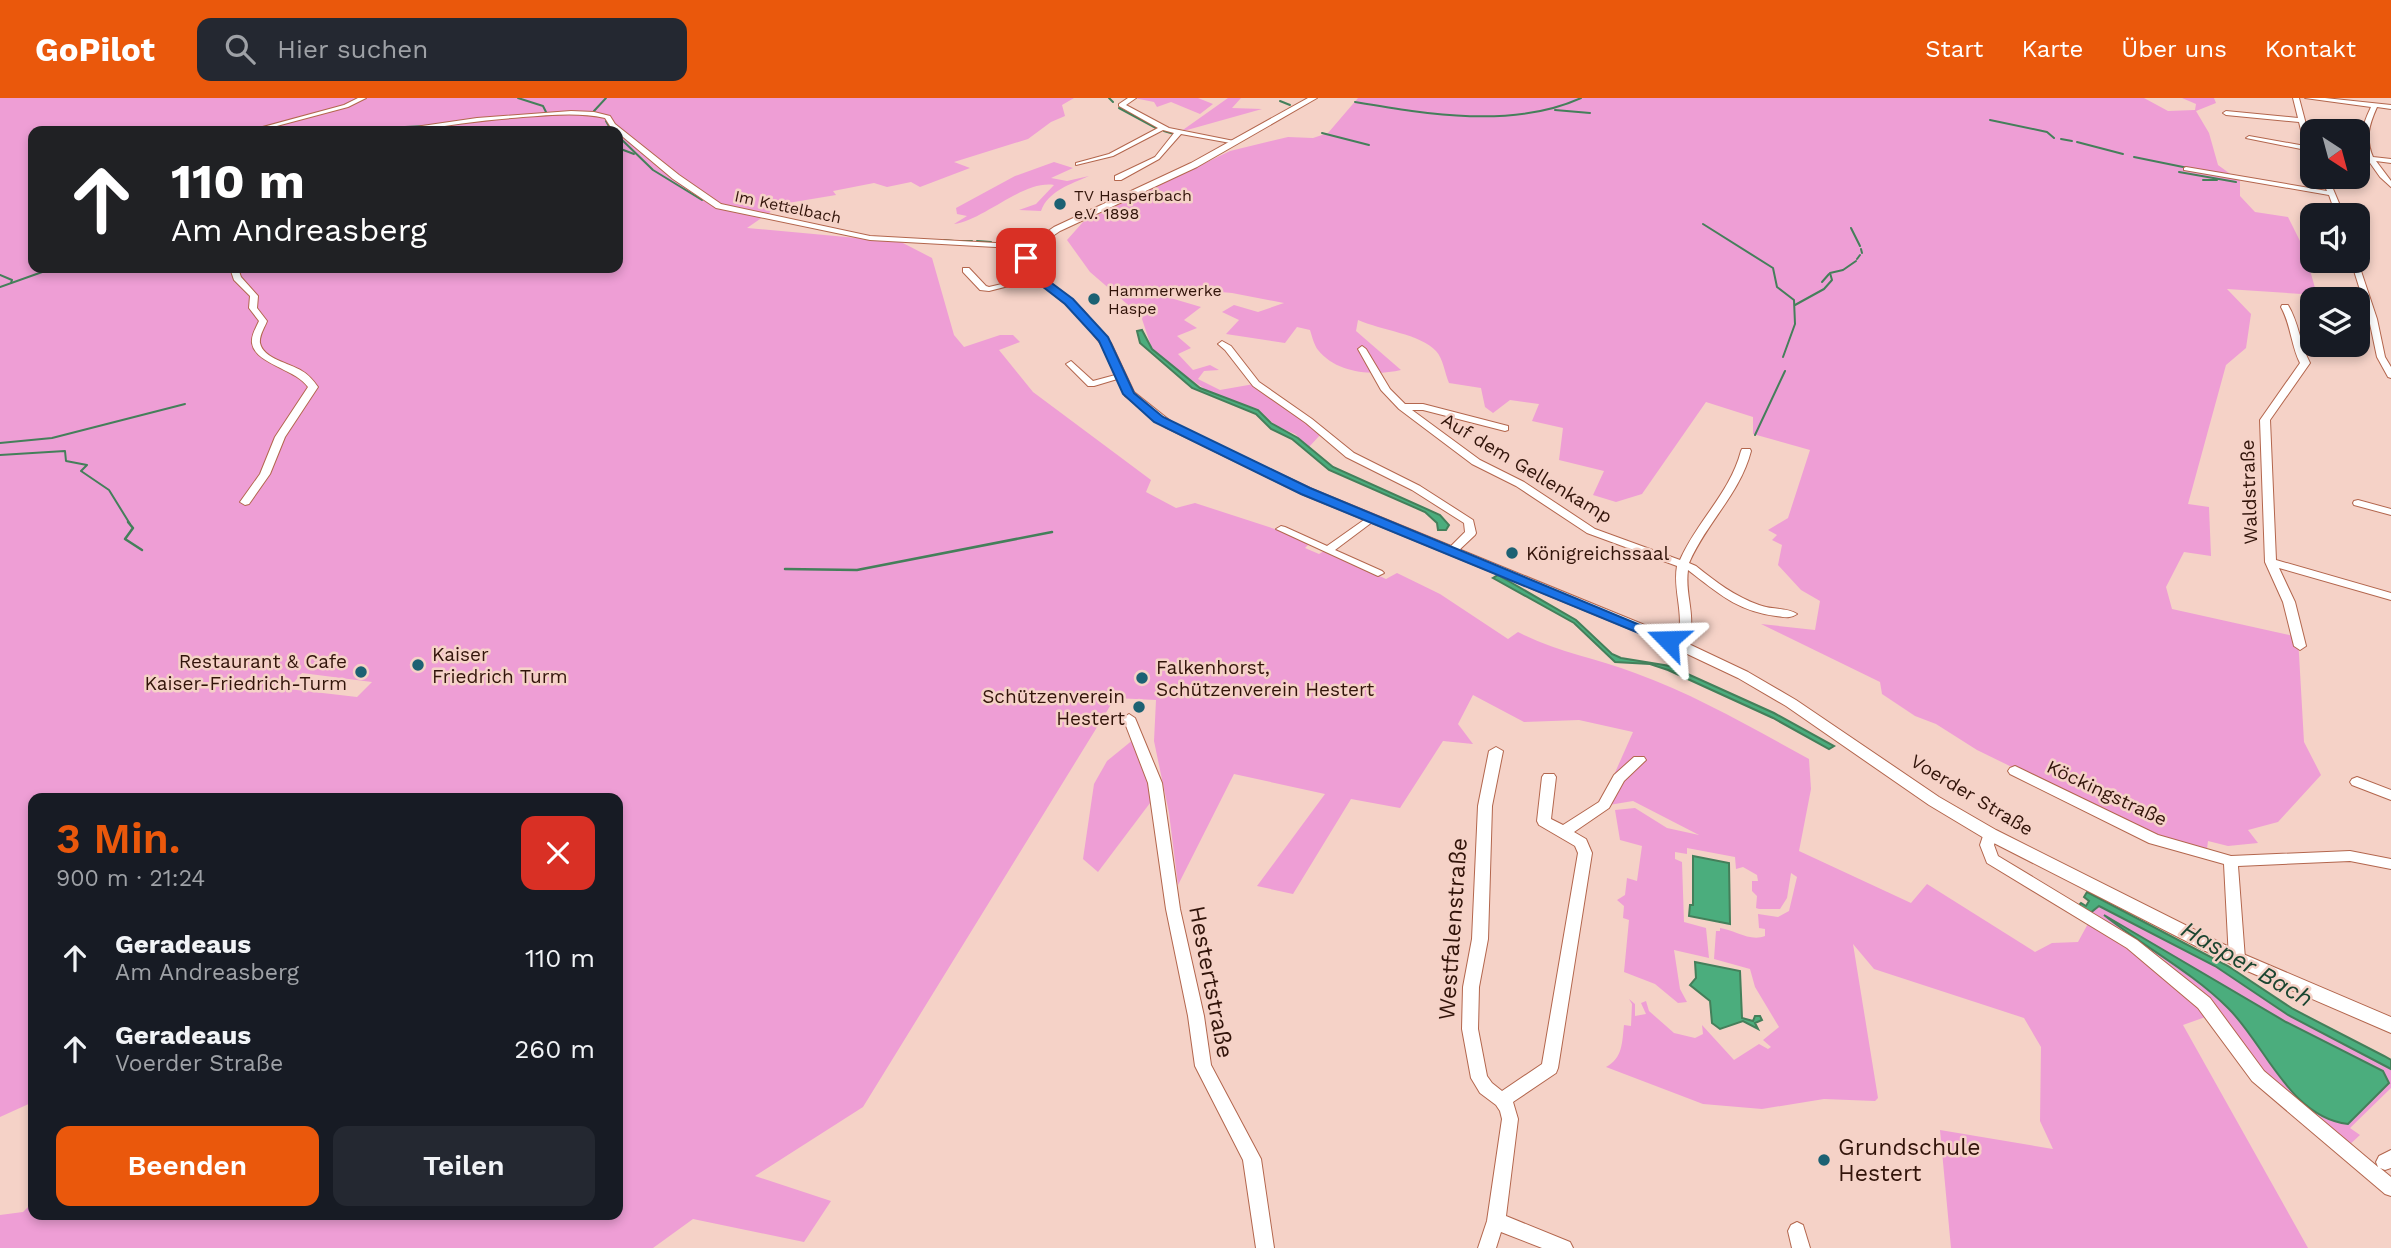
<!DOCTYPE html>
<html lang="de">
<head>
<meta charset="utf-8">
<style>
	:root { --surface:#171b24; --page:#242831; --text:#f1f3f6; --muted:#9ea1a6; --accent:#ea580c }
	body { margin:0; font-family:"Work Sans",sans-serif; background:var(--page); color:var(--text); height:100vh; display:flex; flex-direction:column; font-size:26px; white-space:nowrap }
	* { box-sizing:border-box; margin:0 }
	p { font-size:23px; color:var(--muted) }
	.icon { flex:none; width:38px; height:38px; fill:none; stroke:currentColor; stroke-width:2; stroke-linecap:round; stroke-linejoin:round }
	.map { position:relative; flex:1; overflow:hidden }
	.panel { position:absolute; left:28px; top:695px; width:595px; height:427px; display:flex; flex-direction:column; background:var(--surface); border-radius:14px; box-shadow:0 4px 10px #0003 }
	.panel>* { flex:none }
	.guide { position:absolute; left:28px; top:28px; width:595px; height:147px; border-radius:14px; box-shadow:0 4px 10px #0003; background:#202124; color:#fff; overflow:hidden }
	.needle { width:46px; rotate:144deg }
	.tools { position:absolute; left:2300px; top:21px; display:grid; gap:14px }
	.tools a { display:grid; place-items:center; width:70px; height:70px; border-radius:14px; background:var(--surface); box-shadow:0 4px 10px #0003; font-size:35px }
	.pin { position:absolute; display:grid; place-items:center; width:60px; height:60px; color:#fff; margin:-30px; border-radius:14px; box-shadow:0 4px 10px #0006 }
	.me { position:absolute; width:77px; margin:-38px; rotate:292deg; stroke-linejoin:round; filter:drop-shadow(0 0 5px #0008) }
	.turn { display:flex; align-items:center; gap:24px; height:147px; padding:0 28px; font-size:32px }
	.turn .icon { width:91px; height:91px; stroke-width:2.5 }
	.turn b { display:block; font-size:49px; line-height:60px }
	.round { display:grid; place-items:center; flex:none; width:74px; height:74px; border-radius:14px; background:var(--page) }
	.headline { display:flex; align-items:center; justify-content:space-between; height:119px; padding:0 28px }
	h1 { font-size:42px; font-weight:600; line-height:52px; color:var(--accent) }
	.cta { display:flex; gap:14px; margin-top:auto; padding:14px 28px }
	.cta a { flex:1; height:80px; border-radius:14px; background:var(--accent); color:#fff; font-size:28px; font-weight:600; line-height:80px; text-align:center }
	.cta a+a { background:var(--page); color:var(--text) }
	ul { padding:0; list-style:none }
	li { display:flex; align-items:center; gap:21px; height:91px; padding:0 28px }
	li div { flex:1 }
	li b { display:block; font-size:26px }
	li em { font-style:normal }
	header { display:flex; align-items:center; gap:42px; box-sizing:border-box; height:98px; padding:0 35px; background:var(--accent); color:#fff }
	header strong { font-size:33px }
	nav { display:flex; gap:38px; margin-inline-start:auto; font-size:24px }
	.search { width:490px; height:63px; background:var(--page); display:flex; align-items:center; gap:18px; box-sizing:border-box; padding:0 24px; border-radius:14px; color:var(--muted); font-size:26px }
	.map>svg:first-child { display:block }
	.green { fill:#ee9ed5; fill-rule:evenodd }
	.water { fill:#4bad7d; stroke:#447f5a; stroke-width:2 }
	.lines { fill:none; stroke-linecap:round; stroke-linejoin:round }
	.stream-far1 { stroke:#447f5a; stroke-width:2 }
	.stream { stroke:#447f5a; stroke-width:2.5 }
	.minor-casing { stroke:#b3664d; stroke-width:2 }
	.major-casing { stroke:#b3664d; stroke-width:2 }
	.minor { fill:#fff; fill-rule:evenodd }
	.major { fill:#fff; fill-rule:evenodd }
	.route { fill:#1a73e8; stroke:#114b97; stroke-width:2 }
	.poi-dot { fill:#1c6173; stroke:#f5d2c7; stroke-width:2.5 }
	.labels { text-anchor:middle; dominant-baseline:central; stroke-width:5; stroke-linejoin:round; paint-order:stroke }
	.far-poi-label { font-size:16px; fill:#32140a; stroke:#f5d2c7; text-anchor:start }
	.far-street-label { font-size:16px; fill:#32140a; stroke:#f5d2c7 }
	.street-label { font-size:19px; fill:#32140a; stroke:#f5d2c7 }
	.poi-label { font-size:19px; fill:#32140a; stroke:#f5d2c7; text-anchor:start }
	.near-street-label { font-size:23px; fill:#32140a; stroke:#f5d2c7 }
	.near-poi-label { font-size:23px; fill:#32140a; stroke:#f5d2c7; text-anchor:start }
	.near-water-label { font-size:24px; font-style:italic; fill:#1b4530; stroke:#f5d2c7 }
</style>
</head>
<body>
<header>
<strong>GoPilot</strong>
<div class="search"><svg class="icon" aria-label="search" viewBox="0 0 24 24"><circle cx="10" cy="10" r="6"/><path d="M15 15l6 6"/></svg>Hier suchen</div>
<nav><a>Start</a><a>Karte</a><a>Über uns</a><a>Kontakt</a></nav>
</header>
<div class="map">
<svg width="2391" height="1150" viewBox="0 0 2391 1150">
	<rect width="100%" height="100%" fill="#f5d2c7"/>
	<g class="green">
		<path d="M0,0h1074l-12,7 3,11 -14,6 -23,17 -74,23 16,6 -50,19 -9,-5 -24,5 -13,-4 -41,8 3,4 -54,9 -35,24 154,14 31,16 22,77 10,12 36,-12h13l7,7 -21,8 34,42 118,88 -5,12 30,16 19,-5 83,27 31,14 -4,4 14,6 5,-3 62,28 11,-6 43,21 68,45 10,-7c37,20 78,26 117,41 61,22 117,55 174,86l2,30 -12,62 112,52 16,-19 108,68 17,-9 26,-1 12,-22 64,44 57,51 -28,10 125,223h-357l-11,-118 113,19 -13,-28 1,-74 -17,-29 -150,-49 -21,-25 25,154 -3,3 -51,-2 -62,10 -59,-5 -97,-37c17,-9 16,-25 18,-42l7,1 1,-22 -3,-5 6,5v12l11,-2 -5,-11 5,-2 3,10 25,22 21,5 8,-4 -1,-9 32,35 25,-16 9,5 3,-2 -8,-7 16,-13 -24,-40 -5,-18 -36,-10 2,-28h4v-3c15,2 30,14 45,8v-7l-6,-1 -1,-14 20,3 11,-6 8,-34 -6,-4 -4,25 -7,11h-21l-3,-1 1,-12 -5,-5v-10h6l-1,-6 -14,-8 -7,2 -1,-12 -48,-9v6l-12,-2v7l7,3 2,60 22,6 3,30 -35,-8 6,39 7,13 -9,1 -23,-19 -31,-12 5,-52 -6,-2 1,-12 -7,-6 8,-5 2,-17 10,3 5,-35 -22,-6 -5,-30 20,-2 32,20 32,7 -66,-34 -24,4 -7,-3 31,-70 -54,-12 -55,2 -51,-27 -15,29 15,20 -30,-3 -43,67 -49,-9 -58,95 -36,-8 68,-92 -91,-20 -56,111 -9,-72 -15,-72 2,-41 -41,-2 -252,409 -108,69 76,25 -27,41 -111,-23 -40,29h-653v-33l23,-3 10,-10v12h585v-416h-585v304l-33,15zM33,33h585v137h-585zM302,575l70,9 -15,15 -69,-8z"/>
		<path d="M1134,0h64l15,6 -13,10 -29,-12 -14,5 -3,-5z"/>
		<path d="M1228,0h13l-9,10 30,1 -82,23z"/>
		<path d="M1358,0h786l24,13 27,-1 1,-6 -14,-6h32l2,5 -20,8 13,22 9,32 22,16v15l15,16 33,5 16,32 13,46 -90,-6 24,25 -5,34 -20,17 -38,139 21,3 2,49 -27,-4 -18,35 6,22 126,28 6,105 17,33 -43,47 -30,8 10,13 -30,3 -20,-5 -1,8 -62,-17 -168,-82 -41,-26 -21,-8 -33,-22 -2,-12 -119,-58 54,6 5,-29 -19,-11 -23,-25 4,-20 -10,-5 5,-5 -9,-5 20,-12 22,-68 -57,-16v-17l-47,-15 -64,92 -26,8 -23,-7 11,-24 -45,-11 4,-32 -31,-7 7,-17 -29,-4 -17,13 -8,-6 -4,-19 -32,-5c-4,-9 -6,-25 -13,-32 -15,-17 -56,-21 -78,-31l-2,11 45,39c-26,6 -64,4 -83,-20 -4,-5 -6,-14 -8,-20l-13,-3 -12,16 -59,-9 13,-14 -17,-8 12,-7 24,7 26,-9 -52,-10 -66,-6 -9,7 44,13 -17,13 13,8 -20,8 14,12 -13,6 15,16 17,-5 9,5 -15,1 -6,8 22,11 34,-6 67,50 -12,13 -14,-13 -19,-8 -18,-17 -46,-15 -39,-27 -21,-18 -11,-33 -51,-44 -23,-32 16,-18 147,-71 58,-14 25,1 15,-5z"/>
		<path d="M1054,64l19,6 -22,10 16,3 22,-5c-18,8 -41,15 -48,35l-22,-1 17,-6 18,-19c-31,-5 -70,35 -100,39l13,-8 -10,-2 -1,-6 59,-32z"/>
		<path d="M1134,641l19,60 -55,73 -15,-13 11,-75 13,-23z"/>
		<path d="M2098,808l117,60 73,49 103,54v19l-41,40 10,7 -13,12 -85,-70 -50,-67 -123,-96z"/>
	</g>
	<g class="water">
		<path d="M1142,232l10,19 48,39 58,22 13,13 27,15 35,29 107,48 9,10 -3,5h-8l-1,-7 -12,-11 -96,-42 -37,-31 -21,-10 -15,-15 -64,-26 -52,-45 -3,-12z"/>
		<path d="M1498,477l78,45 36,34 9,4 49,8 104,47 60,33 -5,3 -56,-31 -105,-48 -18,-6 -35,-2 -41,-39 -81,-45z"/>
		<path d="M1693,758l36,7 1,61 -41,-8 1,-11h3z"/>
		<path d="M2087,794l141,74 65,43 91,47 7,4v9l-103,-54 -73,-49 -116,-60 -10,8 -12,-7 4,-4 5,3 3,-5 -5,-4z"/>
		<path d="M2104,817l182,107 97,49 6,12 -41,41c-59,-7 -83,-80 -120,-116 -36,-36 -84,-61 -124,-93z"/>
		<path d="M1695,864l45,9 2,47 11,3 2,-5h5l2,4 -7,3 3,6 -15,-8 -23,8 -8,-6 -2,-22 -20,-16 6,-7z"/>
	</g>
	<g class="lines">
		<g class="stream-far1">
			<path d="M518,0l25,8 3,6"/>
			<path d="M1109,0l4,4"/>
			<path d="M1280,3l10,4"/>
			<path d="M1355,4c71,12 158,27 226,-4"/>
			<path d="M1119,10l37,20"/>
			<path d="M1555,12l35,3"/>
			<path d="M594,13l12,-13"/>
			<path d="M1990,22l57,12 7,6"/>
			<path d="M606,23l5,9"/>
			<path d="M435,29l51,3"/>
			<path d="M386,30l38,-2"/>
			<path d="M486,32l27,-2 1,3"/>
			<path d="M580,33h31"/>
			<path d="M1164,33l10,3"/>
			<path d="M1322,35l47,12"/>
			<path d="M618,38l35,34 49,30"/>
			<path d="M2061,41l11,2"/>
			<path d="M2077,44l46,12"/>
			<path d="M618,50l16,6"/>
			<path d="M2134,59l54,11"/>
			<path d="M2179,74l57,10"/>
			<path d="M2203,82h14"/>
			<path d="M1703,126l70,44 4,19 17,13 1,24 -12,33"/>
			<path d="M1851,130l9,18"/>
			<path d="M944,142l10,1"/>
			<path d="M959,143h13"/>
			<path d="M977,143l14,1"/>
			<path d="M1000,145l14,1"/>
			<path d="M1861,151l1,4"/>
			<path d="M1857,161l3,-4"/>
			<path d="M0,177l12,5 -1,3"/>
			<path d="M1822,184l7,-8"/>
			<path d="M0,189l45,-16"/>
			<path d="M1795,207l29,-16 8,-9 -2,-7 13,-3 13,-9"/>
			<path d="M1755,337l30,-64"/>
			<path d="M0,345l52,-5 133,-34"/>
			<path d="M0,357l65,-4 1,10 21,4 -6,6 28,19 21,34"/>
		</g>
		<g class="stream">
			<path d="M128,424l5,6 -8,11 17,11"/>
			<path d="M785,471l72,1 195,-38"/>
		</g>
		<defs>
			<g id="minor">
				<path d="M358,0h8l-18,9 -90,24h-10l96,-26z"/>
				<path d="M1128,0h8l-10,7 43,23 70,14 -3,2 -55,-10 -22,25 -38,21h-6v-4l40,-19 19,-24 -11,-3 -50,26 -37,9v-2l33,-9 49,-26 -39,-22v-2z"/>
				<path d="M2293,0h6l13,49v9l-4,-1 -2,-5 -60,-12 3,-2 56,10 -6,-24 -73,-7 -3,-2 3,-2 72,7z"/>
				<path d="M2305,0h20l66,7v4l-14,-2c-8,18 -12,31 -4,50l18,2v4l-15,-2 15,20v6l-11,-10 -12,-17 -11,-1v-4l9,1c-8,-18 -3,-32 5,-49z"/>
				<path d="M571,13l23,1 16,4 5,8 64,51 42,29 149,32 161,9 4,2 -4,2 -161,-9 -154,-32 -43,-29 -63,-53 -5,-8c-26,-6 -55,-3 -82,-1 -36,3 -73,7 -109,14h-11l19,-5 55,-8z"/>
				<path d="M2186,69l141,24 -6,-14h7l16,38h-8l-7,-20 -145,-25v-2z"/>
				<path d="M2357,161l20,60 8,38 6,10v11l-3,-1 -11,-20 -8,-38 -18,-58z"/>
				<path d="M230,170h8l3,9 17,19 -1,12 10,13c-2,6 -8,14 -7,22 3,16 30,20 42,28 7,4 11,9 16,16l-33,50 -15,37 -21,30 -4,1 -5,-3 20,-28 15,-37 33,-50c-12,-18 -53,-23 -56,-44 -1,-8 4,-15 7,-22l-10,-13 1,-12 -16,-16z"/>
				<path d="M963,170h6l17,18 3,1 47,-11 4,2 -51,13 -9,-1 -17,-18z"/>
				<path d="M2282,207h6c11,18 12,39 22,58l-40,57 6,140 115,33v7l-112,-32 16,34 11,44 -6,4 -6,-4 -11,-44 -18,-40 -5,-142 40,-57c-9,-18 -9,-38 -19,-56z"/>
				<path d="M1222,243l9,5 28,36 53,37 42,34 66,33 53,34 3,13 -1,2 -19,18h-8l-1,-2 1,-2 17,-17 -1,-9 -52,-33 -66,-33 -40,-34 -53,-37 -28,-36 -7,-6z"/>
				<path d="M1362,248l4,3 24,40 15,15h18l85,22v4l-3,1 -82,-21h-11l68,50 44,22 71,47 85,31c17,-39 50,-67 61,-109l1,-2h8l1,2c-11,43 -45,72 -62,112l7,3c20,16 38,30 63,39 12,5 28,2 38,9 -7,5 -13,3 -21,2 -39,-5 -58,-23 -88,-46 -4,28 12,52 -4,78h-8l-2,-3c14,-25 -2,-52 3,-79l-90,-33 -71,-47 -44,-22 -73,-55 -18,-19 -23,-41z"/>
				<path d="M1071,263l22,20 26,-7 5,3 -30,9h-6l-22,-22z"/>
				<path d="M2358,402l33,9v6l-37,-10 -1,-2 1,-2z"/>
				<path d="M1371,417l4,1 1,2 -1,2 -40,30 47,21 2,2 -6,3 -102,-47 5,-3 4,1 42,19z"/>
				<path d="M1129,616l6,4 27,65 18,126 24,107 7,49 50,94 13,89h-18l-13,-88 -48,-94 -7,-50 -22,-107 -18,-126 -25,-65z"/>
				<path d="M1496,649l7,4 -11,55 -4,133 -9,48 -1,42 9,47 5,7 10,8 40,-27 36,-211 -3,-7 -36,-21 -2,-4 5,-44 2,-3h10l2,3 -5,42 12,6 36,-23 15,-27 20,-18h10l2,3 -22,21 -15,27 -35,24 12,7 6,14 -34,215 -2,5 -43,29 5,17 -12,97 64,26 3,6h-31l-41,-16 -5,16h-18l9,-27 15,-102 -2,-8 -4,-6 -16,-12 -9,-15 -9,-49 1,-42 9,-48 6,-133 11,-55z"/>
				<path d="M2015,668l143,69 73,21 119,-5 41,8v10l-41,-8 -112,5 7,93 -3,4 -5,2 -5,-2 -3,-4 -5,-95 -75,-21 -139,-69 -2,-3 2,-3z"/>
				<path d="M2357,679l34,13v10l-39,-15 -2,-3 2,-3z"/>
				<path d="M1990,731l5,1 2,4 -3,11 4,11 139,84 73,58 54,73 114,96 -2,-5 3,-6 12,-6v18l-6,2 -5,-2 11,9v19l-6,-2 -133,-113 -54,-73 -71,-60 -140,-85 -7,-18 5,-15z"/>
				<path d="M1797,1124l6,3 7,23h-18l-4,-17 3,-6z"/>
			</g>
			<path id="major" d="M1308,0h9l-120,69 -137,64 -25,17 -4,18 51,43 29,34 23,49 39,31 139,66 362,148 74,35 48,28 143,97 57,33 247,124 148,63v16l-160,-69 -247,-126 -55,-33 -143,-99 -48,-28 -74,-35 -360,-148 -139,-68 -40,-31 -24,-52 -25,-31 -55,-46 7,-22 26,-18 137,-64z"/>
		</defs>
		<use href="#minor" class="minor-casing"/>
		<use href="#major" class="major-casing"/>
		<use href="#minor" class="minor"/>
		<use href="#major" class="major"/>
	</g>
	<path class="route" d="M1026,157l5,3 3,12 39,29 35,38 26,56 29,24 147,71 366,152 -8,5 -5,-2 -362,-149 -147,-72 -31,-28 -24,-53 -34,-37 -40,-31 -4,-15z"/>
	<g class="poi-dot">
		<circle cx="1060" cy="106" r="7"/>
		<circle cx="1094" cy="201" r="7"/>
		<circle cx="1512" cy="455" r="7"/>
		<circle cx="418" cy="567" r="7"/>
		<circle cx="361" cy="574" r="7"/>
		<circle cx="1142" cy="580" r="7"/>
		<circle cx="1139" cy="609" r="7"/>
		<circle cx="1824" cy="1062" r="7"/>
	</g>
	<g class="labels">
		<g class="far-poi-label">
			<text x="1074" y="97">TV Hasperbach<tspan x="1074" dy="18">e.V. 1898</tspan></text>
			<text x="1108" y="192">Hammerwerke<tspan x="1108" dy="18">Haspe</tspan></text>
		</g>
		<g class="far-street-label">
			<text transform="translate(788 109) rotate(12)">Im Kettelbach</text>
		</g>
		<g class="street-label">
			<text transform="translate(1527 370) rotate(31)">Auf dem Gellenkamp</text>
			<text transform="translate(2249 394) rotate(-92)">Waldstraße</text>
			<text transform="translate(2107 695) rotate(25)">Köckingstraße</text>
			<text transform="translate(1972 697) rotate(31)">Voerder Straße</text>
		</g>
		<g class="poi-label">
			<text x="1526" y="455">Königreichssaal</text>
			<text x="432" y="556">Kaiser<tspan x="432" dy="22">Friedrich Turm</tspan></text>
			<text x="347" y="563" text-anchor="end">Restaurant &amp; Cafe<tspan x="347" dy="22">Kaiser-Friedrich-Turm</tspan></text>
			<text x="1156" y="569">Falkenhorst,<tspan x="1156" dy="22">Schützenverein Hestert</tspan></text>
			<text x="1125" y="598" text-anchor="end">Schützenverein<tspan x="1125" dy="22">Hestert</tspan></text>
		</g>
		<g class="near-street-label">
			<text transform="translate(1453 831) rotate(-86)">Westfalenstraße</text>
			<text transform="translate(1211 884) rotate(79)">Hestertstraße</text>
		</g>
		<g class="near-poi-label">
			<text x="1838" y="1049">Grundschule<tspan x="1838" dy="26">Hestert</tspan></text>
		</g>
		<g class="near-water-label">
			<text transform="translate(2247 866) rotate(30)">Hasper Bach</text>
		</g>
	</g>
</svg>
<div class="tools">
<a><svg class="needle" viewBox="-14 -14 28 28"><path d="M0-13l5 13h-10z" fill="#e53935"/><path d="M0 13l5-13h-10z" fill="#9ea1a6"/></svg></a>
<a><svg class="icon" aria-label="sound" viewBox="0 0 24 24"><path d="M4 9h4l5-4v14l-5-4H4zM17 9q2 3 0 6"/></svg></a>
<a><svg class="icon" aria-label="layers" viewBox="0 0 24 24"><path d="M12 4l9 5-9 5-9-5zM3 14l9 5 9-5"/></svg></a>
</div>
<div class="pin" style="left:1026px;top:160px;background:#d93025"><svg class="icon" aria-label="arrive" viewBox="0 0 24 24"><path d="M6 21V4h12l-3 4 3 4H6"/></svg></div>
<svg class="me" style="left:1668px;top:542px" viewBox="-20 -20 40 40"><path d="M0-17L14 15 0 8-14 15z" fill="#1a73e8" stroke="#fff" stroke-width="4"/></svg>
<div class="guide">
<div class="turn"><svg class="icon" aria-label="ahead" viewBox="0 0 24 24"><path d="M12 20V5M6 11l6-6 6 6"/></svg><div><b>110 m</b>Am Andreasberg</div></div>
</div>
<section class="panel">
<div class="headline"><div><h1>3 Min.</h1><p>900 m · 21:24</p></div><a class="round" style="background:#d93025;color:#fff"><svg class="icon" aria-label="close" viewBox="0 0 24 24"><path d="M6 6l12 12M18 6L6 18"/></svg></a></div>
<ul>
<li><svg class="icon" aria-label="ahead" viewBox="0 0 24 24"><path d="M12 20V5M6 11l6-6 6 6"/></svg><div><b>Geradeaus</b><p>Am Andreasberg</p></div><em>110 m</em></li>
<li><svg class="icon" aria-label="ahead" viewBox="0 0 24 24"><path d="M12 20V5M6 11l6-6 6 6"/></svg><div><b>Geradeaus</b><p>Voerder Straße</p></div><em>260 m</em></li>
</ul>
<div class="cta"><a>Beenden</a><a>Teilen</a></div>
</section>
</div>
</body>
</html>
